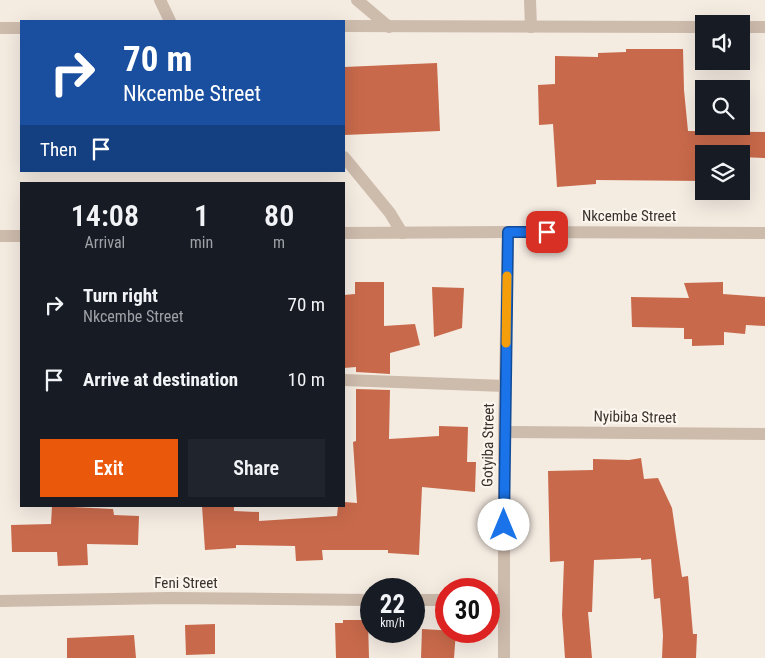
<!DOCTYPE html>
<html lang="en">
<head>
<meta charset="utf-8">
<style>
	:root { --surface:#171b24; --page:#20242c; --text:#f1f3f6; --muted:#9ea1a6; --accent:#ea580c }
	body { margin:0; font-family:"Roboto Condensed",sans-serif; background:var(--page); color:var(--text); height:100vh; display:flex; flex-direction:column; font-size:19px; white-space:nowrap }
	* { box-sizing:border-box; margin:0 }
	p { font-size:16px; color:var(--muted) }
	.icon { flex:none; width:28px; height:28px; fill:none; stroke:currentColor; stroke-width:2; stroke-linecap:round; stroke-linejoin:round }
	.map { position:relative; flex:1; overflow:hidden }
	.sheet { position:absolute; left:20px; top:182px; width:325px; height:325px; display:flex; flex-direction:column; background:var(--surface); border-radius:0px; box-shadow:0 5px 20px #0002 }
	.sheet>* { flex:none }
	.top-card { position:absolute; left:20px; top:20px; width:325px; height:152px; border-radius:0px; box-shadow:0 5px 20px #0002; background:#1a4fa0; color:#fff; overflow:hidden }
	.fabs { position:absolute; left:695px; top:15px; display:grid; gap:10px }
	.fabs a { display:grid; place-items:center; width:55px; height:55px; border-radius:0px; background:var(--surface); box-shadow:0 5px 20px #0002; font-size:25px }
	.speed { position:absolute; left:360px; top:578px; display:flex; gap:10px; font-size:25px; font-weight:700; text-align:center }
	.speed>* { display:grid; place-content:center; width:65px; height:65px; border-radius:50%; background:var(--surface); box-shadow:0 5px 20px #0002; line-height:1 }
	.speed small { font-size:12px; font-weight:400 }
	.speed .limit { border:8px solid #d22; background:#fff; color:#111 }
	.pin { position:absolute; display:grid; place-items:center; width:42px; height:42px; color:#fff; margin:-21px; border-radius:10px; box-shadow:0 2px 8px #0006 }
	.me { position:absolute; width:55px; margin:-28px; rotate:0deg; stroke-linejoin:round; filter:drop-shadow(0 0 4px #0008) }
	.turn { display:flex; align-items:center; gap:18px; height:105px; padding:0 20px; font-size:22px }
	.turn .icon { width:65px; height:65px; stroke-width:2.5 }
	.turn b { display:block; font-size:35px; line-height:42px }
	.then { display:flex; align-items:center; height:48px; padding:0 20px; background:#0003; gap:10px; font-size:19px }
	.eta { display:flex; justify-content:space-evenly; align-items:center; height:85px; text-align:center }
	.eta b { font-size:30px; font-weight:600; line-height:35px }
	.button { display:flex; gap:10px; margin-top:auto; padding:10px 20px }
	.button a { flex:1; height:58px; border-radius:0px; background:var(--accent); color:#fff; font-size:20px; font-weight:600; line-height:58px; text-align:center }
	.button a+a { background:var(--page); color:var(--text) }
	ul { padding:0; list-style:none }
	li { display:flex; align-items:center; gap:15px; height:75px; padding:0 20px }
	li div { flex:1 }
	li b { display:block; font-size:19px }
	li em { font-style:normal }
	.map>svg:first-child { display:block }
	.building { fill:#c8694b }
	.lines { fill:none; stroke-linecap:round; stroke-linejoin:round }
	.street { stroke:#cdbbac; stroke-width:12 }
	.route-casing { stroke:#114b97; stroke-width:12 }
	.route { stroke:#1a73e8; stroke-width:9 }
	.slow { stroke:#f59e0b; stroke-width:9 }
	.labels { text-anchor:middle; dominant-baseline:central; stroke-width:4.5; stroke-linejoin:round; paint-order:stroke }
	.street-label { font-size:15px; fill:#3b302b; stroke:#fbf5ee }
</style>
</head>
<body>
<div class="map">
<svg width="765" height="658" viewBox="0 0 765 658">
	<rect width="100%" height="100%" fill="#f4ebe1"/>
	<g class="building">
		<path d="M626,49h57l1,41 4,41 77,1v26l-24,-1v-3h-37v27l-108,-1v4l-39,3 -4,-63 -14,1 -1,-40 17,-1v-28l43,1v-4l28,-1z"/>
		<path d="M437,63l3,68 -96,4v-68z"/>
		<path d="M355,282h29v44l31,-2 5,21 -30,8v21l-34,-2v-5l-12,1v-73l11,-1z"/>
		<path d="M723,282v12l42,3v29l-19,-1 -1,9 -21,-2v13l-32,1v-7h-8v-11l-52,-1 -1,-30 58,1 -5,-15z"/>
		<path d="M432,287l32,1 -2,40 -28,9z"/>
		<path d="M356,389l34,1 -1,49 50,-3v-10l29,1 -1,35h9l-1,30 -53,-5 -3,68 -31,-2v-3h-66l1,10 -27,1 -1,-15 -59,-1v3l-31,2 -3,-44h32v5l25,1v9l78,-5 1,-10h6v-4l13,1 -4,-61 3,-1z"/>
		<path d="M641,458l3,21 14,-1 14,30 10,69 6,-1 5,58h4l-1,24h-34l1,-23 -3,-37 -6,1 -3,-40 -10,1v-2l-47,2 -2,52h-4l4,46h-27l-3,-43 2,-54 -14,1 -2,-91 45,-1v-11l36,1z"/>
		<path d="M52,506l61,3 1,6 25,1 -1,29 -51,-1 1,21 -30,1 -1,-14h-45l-1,-27 40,-1z"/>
		<path d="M343,620h25l1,38h-33l-1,-35h8z"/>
		<path d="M215,624v30l-29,1 -1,-30z"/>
		<path d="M422,629l34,2 -2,27h-33z"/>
		<path d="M134,635l2,23h-69v-20z"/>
	</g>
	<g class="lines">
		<g class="street">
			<path d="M160,0l10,21"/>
			<path d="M357,0l32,27"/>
			<path d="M530,0l1,27"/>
			<path d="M344,26l360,1"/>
			<path d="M741,27h24"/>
			<path d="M0,28h21"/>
			<path d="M344,157l46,56 12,20"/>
			<path d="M344,233l164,-1 257,1"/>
			<path d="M0,236h21"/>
			<path d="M344,380l161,6"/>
			<path d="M504,432l261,2"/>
			<path d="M414,600h32"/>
			<path d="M489,600h14"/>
			<path d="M0,601l170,-3 201,2"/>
			<path d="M504,658v-226l4,-200"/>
		</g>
	</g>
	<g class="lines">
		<defs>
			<path id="route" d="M504,525l4,-293h39"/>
		</defs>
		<use href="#route" class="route-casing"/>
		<use href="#route" class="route"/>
		<path class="slow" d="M506,343l1,-67"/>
	</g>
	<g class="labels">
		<g class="street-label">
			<text x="629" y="216">Nkcembe Street</text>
			<text transform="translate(635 417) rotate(1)">Nyibiba Street</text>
			<text transform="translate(488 445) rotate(-89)">Gotyiba Street</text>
			<text x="186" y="583">Feni Street</text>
		</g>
	</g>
</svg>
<div class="fabs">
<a><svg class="icon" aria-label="sound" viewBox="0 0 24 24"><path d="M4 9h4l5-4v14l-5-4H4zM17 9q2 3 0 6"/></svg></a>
<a><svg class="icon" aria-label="search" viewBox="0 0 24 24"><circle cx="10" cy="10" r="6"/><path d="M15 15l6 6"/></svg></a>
<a><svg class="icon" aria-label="layers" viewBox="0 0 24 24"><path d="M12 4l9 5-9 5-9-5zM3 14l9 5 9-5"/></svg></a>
</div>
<div class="speed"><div>22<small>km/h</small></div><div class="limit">30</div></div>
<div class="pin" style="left:547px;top:232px;background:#d93025"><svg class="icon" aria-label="arrive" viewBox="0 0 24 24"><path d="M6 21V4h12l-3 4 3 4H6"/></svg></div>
<svg class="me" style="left:504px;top:525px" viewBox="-20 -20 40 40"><circle r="19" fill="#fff"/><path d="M0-13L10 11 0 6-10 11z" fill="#1a73e8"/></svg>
<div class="top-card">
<div class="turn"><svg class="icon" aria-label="right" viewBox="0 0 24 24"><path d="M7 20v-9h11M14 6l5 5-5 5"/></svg><div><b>70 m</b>Nkcembe Street</div></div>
<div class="then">Then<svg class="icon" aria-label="arrive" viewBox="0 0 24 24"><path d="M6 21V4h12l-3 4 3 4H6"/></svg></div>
</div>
<section class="sheet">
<div class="eta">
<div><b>14:08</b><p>Arrival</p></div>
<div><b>1</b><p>min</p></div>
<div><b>80</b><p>m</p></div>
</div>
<ul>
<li><svg class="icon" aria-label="right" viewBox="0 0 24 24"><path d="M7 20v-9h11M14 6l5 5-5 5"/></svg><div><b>Turn right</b><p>Nkcembe Street</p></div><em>70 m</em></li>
<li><svg class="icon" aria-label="arrive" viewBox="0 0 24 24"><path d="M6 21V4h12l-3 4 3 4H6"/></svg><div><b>Arrive at destination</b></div><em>10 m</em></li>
</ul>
<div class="button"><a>Exit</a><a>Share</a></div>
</section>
</div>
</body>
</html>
